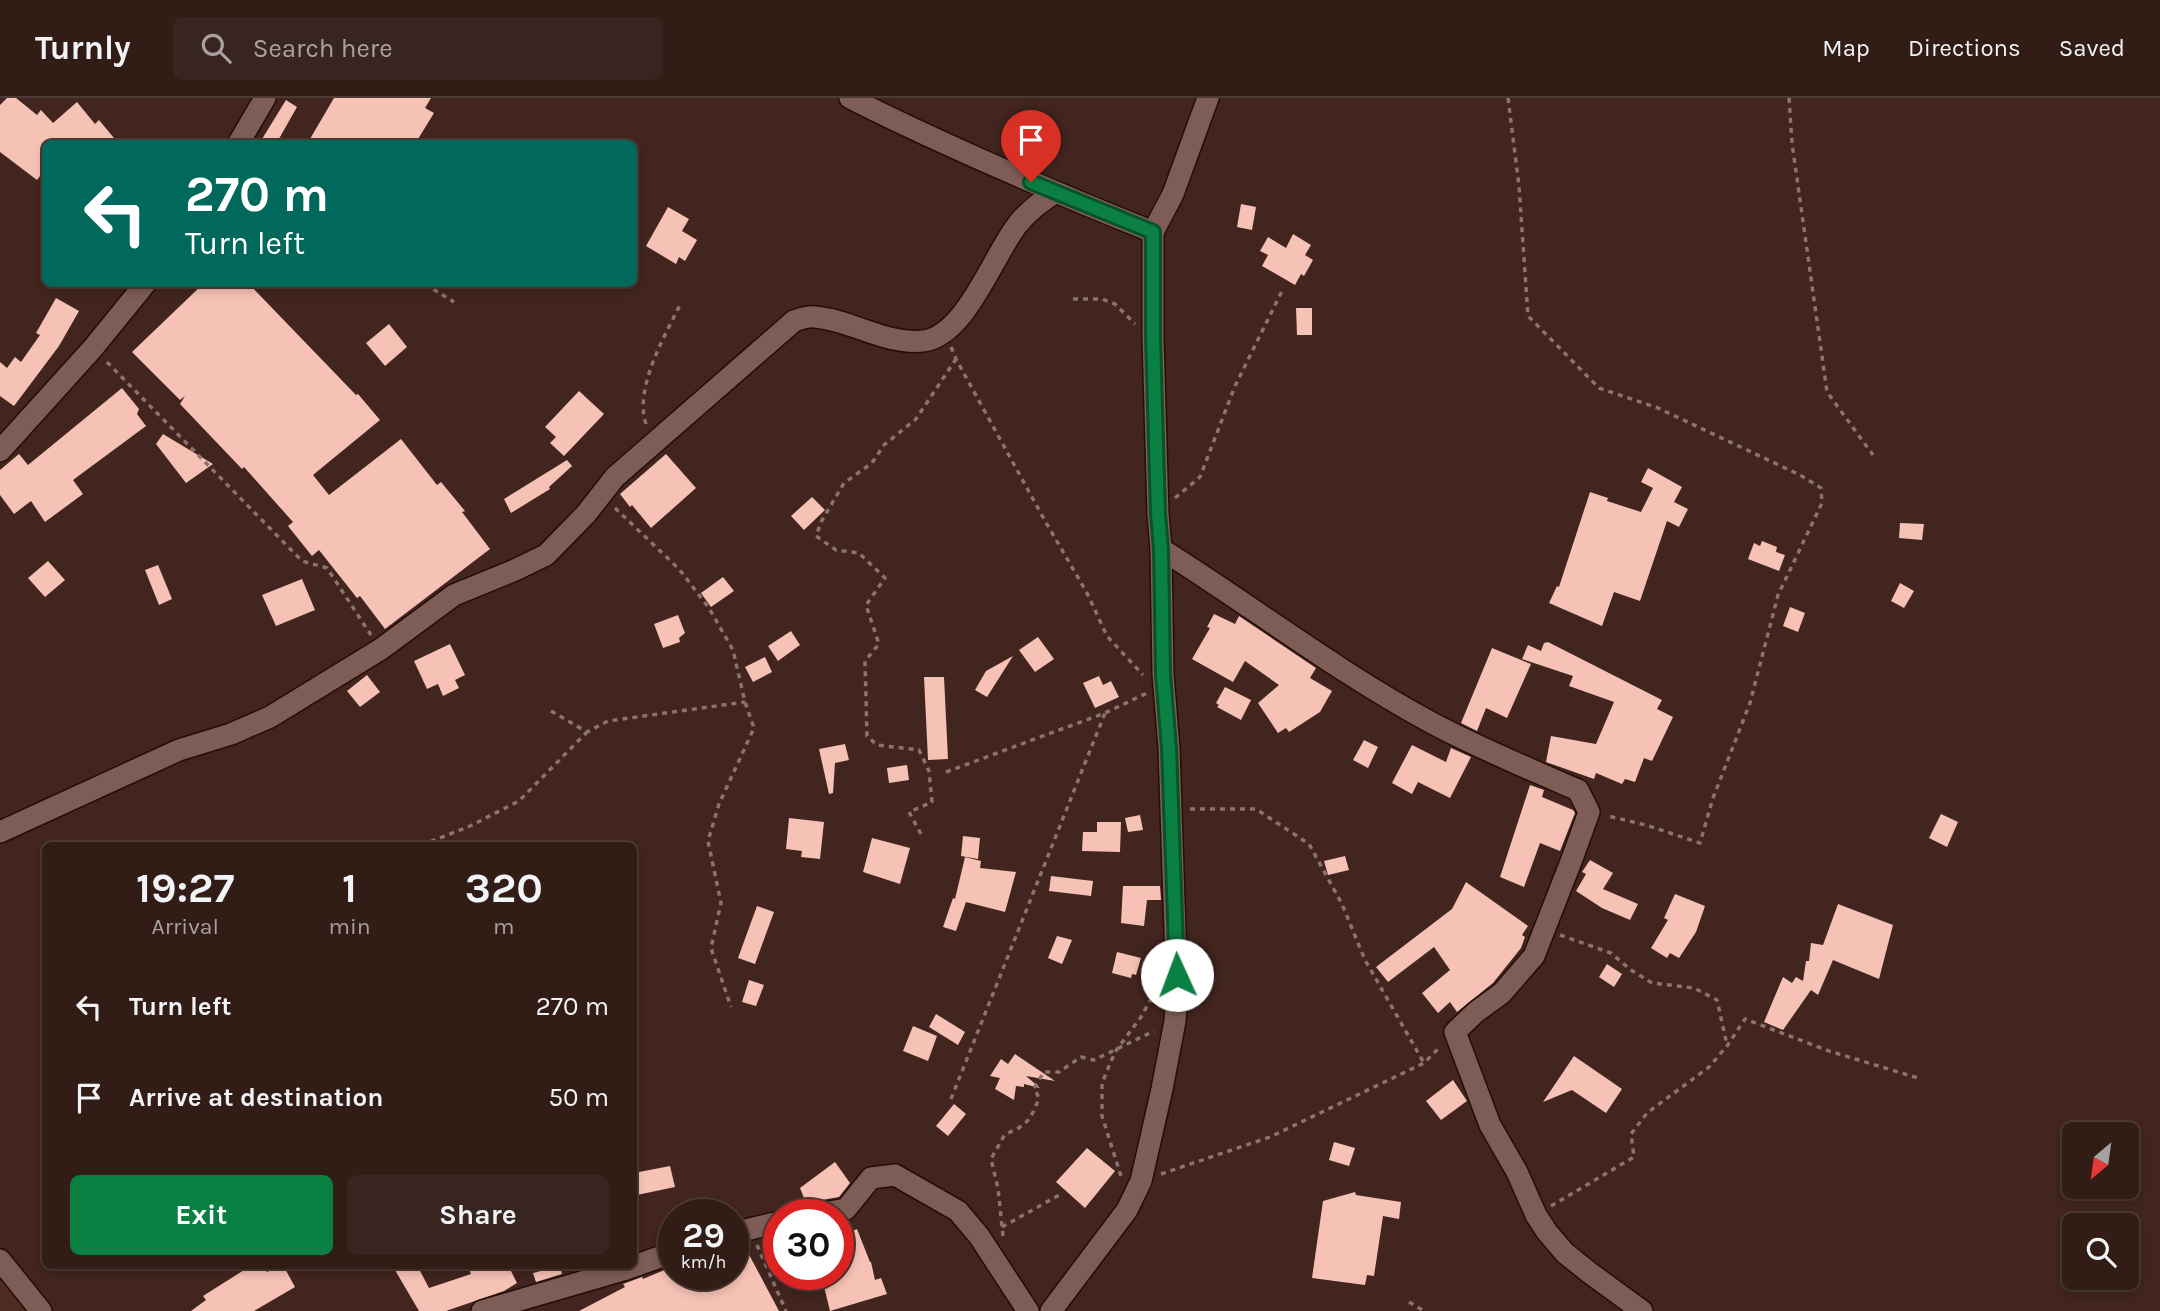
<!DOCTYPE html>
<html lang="en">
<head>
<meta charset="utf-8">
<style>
	:root { --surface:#311c16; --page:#39251f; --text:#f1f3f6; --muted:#a8a1a1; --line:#4c3a35; --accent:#0b8043 }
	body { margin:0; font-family:Karla,sans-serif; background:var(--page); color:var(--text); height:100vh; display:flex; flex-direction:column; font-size:26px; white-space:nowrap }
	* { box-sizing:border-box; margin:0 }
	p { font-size:23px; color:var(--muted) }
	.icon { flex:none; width:38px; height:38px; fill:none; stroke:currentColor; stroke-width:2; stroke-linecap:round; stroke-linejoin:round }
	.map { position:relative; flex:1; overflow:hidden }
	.drawer { position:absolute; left:42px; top:744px; width:595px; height:427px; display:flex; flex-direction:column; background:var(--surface); border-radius:10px; box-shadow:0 4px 10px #0003,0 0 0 2px var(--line) }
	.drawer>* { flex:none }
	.banner { position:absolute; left:42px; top:42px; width:595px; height:147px; border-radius:10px; box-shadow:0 4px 10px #0003,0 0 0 2px var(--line); background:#00695c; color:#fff; overflow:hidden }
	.needle { width:46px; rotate:209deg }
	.fabs { position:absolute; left:2062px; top:1024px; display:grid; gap:14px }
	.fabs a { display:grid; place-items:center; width:77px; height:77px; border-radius:10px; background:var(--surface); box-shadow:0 4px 10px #0003,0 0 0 2px var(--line); font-size:35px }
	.speed { position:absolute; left:658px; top:1101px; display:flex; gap:14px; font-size:35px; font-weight:700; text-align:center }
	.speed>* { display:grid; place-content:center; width:91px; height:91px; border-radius:50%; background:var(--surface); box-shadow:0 4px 10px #0003,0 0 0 2px var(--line); line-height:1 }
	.speed small { font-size:18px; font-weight:400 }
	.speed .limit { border:10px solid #d22; background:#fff; color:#111 }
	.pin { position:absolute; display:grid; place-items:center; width:60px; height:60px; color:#fff; margin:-72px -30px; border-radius:50% 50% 50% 0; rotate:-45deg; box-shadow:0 0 7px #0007 }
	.pin .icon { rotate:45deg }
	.me { position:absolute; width:77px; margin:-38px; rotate:358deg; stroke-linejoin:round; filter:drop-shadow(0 0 5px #0008) }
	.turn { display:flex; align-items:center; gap:24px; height:147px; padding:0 28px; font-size:32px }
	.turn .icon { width:91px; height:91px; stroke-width:2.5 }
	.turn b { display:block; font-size:49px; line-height:60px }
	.eta { display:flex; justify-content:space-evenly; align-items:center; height:119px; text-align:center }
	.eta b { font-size:42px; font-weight:700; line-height:49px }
	.button { display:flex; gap:14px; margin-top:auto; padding:14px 28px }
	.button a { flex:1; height:80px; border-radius:10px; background:var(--accent); color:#fff; font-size:28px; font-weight:700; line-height:80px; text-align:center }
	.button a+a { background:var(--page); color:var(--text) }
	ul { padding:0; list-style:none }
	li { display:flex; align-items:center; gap:21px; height:91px; padding:0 28px }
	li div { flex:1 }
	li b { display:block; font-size:26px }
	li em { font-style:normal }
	header { display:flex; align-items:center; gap:42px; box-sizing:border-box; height:98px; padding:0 35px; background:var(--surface); border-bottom:2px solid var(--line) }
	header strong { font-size:33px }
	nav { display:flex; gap:38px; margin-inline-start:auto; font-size:24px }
	.search { width:490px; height:63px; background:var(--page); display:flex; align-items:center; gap:18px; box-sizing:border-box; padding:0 24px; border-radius:10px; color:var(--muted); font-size:26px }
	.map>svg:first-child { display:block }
	.built { fill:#4e2c23 }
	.building { fill:#f6c2b5 }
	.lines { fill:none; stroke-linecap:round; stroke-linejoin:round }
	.minor-casing { stroke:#260d07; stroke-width:24 }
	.path { stroke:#8c736d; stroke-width:3.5; stroke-dasharray:5 5; stroke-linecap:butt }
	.minor { stroke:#7d5d55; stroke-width:21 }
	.route-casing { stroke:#07532c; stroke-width:18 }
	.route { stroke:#0b8043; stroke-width:12 }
</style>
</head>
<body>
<header>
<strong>Turnly</strong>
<div class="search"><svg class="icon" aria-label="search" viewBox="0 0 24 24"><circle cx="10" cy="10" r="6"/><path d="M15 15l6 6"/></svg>Search here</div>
<nav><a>Map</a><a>Directions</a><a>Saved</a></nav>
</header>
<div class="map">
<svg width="2160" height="1213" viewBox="0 0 2160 1213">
	<rect width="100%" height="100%" fill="#41251e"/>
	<path class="built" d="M0,1180l28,33h-28z"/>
	<g class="building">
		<path d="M7,0h9l21,17 4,-5 12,13 24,-21 18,22 4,-4 20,24h-73v24l-9,12 -37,-28v-47z"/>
		<path d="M334,0h97l-6,10 9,5 -19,31h-108z"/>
		<path d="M286,2l11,7 -21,37h-17z"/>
		<path d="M1241,106l15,3 -4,23 -15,-3z"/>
		<path d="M668,109l21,12 -7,12 15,9 -12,21 -6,-4 -3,7 -30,-18z"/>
		<path d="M1293,136l18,11 -6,10 8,5 -9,16 -3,-2 -6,11 -33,-19 6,-11 -8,-4 8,-14 18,11z"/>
		<path d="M203,186h46l107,111 2,-1 22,26 -67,55 16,20 72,-56 36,46 4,-3 24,29 -3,1 28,37 -105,80 -25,-33 -3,2 -38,-48 -7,6 -24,-30 5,-4 -49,-55 -2,2 -62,-65 5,-8 -5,4 -48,-48z"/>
		<path d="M56,200l23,13 -20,35 -45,60 -14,-10v-34l7,6 8,-11 6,5 19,-27 -4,-2z"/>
		<path d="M1296,210h16v27h-15z"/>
		<path d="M389,226l18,23 -22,19 -19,-23z"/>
		<path d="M122,290l17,21 -2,5 9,12 -73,54 10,14 -38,28 -14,-21 -17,13 -14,-19v-25l19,-16 9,11z"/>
		<path d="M579,293l25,23 -40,42 -14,-13 6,-6 -11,-10z"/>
		<path d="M163,336l50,30 -27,19 -30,-39z"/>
		<path d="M666,356l30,34 -45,40 -19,-23 -2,2 -10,-13z"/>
		<path d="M567,362l5,6 -23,21 1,2 -39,24 -7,-14z"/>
		<path d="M1648,370l34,19 -8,15 14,7 -9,18 -12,-6 -27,80 -26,-9 -12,34 -53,-23 8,-17 2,1 31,-95 18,6 -1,3 34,11 12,-24 -12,-6z"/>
		<path d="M812,399l13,13 -21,20 -13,-14z"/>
		<path d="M1900,425l24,1 -2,16 -23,-2z"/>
		<path d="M1762,443l15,6 -1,5 9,3 -6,16 -31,-12 6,-16 6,3z"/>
		<path d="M48,463l17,19 -20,17 -17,-19z"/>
		<path d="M158,467l14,34 -13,6 -14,-35z"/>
		<path d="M723,479l11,14 -23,16 -10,-14z"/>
		<path d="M302,481l13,31 -39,16 -14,-31z"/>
		<path d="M1900,485l14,8 -10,17 -13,-7z"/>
		<path d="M1790,509l15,6 -7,19 -15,-6z"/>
		<path d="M1214,516l21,10 4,-8 77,52 -6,10 22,13 -12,21 -31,20 -3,-4 -8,5 -20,-30 21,-18 -34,-24 -12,21 -41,-23 18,-31 -3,-1z"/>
		<path d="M678,517l7,18 -6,5 1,4 -17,6 -9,-24z"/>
		<path d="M791,533l9,14 -22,16 -10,-15z"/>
		<path d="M1038,539l16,22 -19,13 -16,-22z"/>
		<path d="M1548,544l114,58 -5,9 16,8 -21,44 -8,-3 -9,24 -10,-3 -3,5 -26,-11 -2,6 -48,-17 5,-26 45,8 18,-42 -45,-16 4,-10 -51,-17 6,-14 13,6 3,-8z"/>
		<path d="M450,546l15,31 -10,5 4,8 -16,8 -5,-12 -11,5 -13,-28z"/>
		<path d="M1492,550l39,16 -24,54 -21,-10 -9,23 -16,-8z"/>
		<path d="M1013,558l-26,41 -12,-7 11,-19z"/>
		<path d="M765,559l7,15 -19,10 -8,-15z"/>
		<path d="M367,577l13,17 -20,15 -13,-16z"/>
		<path d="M1099,578l4,9 8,-4 8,16 -24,11 -12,-25z"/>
		<path d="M924,579h20l4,82 -20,1z"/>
		<path d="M1225,589l26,13 -10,20 -24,-13 2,-2 -3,-2z"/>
		<path d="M1364,642l14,7 -10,21 -15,-8z"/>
		<path d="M845,646l4,16 -14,3 -2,30 -4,1 -10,-45z"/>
		<path d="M1412,647l34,17 5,-14 20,9 -21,41 -32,-16 -6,12 -20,-11z"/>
		<path d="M907,667l2,15 -20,3 -2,-15z"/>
		<path d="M1530,687l14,5 -2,7 31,13 2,3 -15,38 -20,-8 -16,44 -24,-10z"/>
		<path d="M1941,716l17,8 -11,25 -18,-9z"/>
		<path d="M1140,717l3,15 -15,2 -3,-14z"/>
		<path d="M789,720l35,4 -4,37 -19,-2 1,-6 -16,-2z"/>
		<path d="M1097,724h24l-1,30 -38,-1 1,-19h14z"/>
		<path d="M963,738l17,2 -2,21 -17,-3z"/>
		<path d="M872,740l38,10 -10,36 -37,-12z"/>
		<path d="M1345,758l4,14 -21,5 -4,-14z"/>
		<path d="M965,759l16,4 -1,7 36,4 -11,40 -43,-11 4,1 -10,29 -13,-4 10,-29 2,1z"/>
		<path d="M1590,762l23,13 -10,16 35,15 -8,16 -28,-12 -26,-17 10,-17 -4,-2z"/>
		<path d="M1051,778l42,5 -2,15 -42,-5z"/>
		<path d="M1466,784l62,44 -6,9 3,2 -4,11 -28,35 -36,29 -7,-10 -12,11 -16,-20 28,-23 -16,-23 -46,35 -12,-15 76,-58z"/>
		<path d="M1123,788h37l1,14h-14l-3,26 -23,-3z"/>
		<path d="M1675,796l30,12 -9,26 -17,26 -9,-5 -3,5 -16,-10 17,-28 -4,-2z"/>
		<path d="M1838,806l55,21 -14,54 -46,-19 -15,35 -7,-5 -28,40 -19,-8 19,-45 9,6 4,-6 7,4 3,-20h3l2,-18 12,2z"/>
		<path d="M757,808l17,6 -19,52 -17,-6z"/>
		<path d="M1057,838l15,4 -10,24 -14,-6z"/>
		<path d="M1117,854l24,6 -5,17 -4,-1 -1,4 -19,-5z"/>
		<path d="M1607,866l15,10 -8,13 -15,-10z"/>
		<path d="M749,882l15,5 -8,21 -14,-4z"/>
		<path d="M936,916l29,18 -7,13 -29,-18z"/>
		<path d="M913,928l24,10 -9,25 -25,-10z"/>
		<path d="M1015,956l40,27 -29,-5 14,12 -16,-4v3l-8,-1 -2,14 -19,-11 5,-11 -10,-2 11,-17 7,5z"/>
		<path d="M1574,958l48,33 -16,24 -34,-23 -29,12z"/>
		<path d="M1453,982l14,21 -26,19 -15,-19z"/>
		<path d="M954,1006l12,10 -18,22 -12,-10z"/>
		<path d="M1334,1044l21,6 -6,18 -20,-6z"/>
		<path d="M1087,1050l28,23 -30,37 -29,-26z"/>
		<path d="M835,1064l15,21 -11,14 -23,4 -8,7 -8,-20z"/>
		<path d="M670,1068l5,21 -38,8 -3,-22z"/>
		<path d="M1355,1094l1,3 45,7 -2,17 -16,-3 -9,60 -7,-1 -2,10 -53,-7 11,-77z"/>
		<path d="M857,1131l13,33h1l4,18 6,-2 6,16 -57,17 -9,-37h17v-30l7,-2 -2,-7z"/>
		<path d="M745,1149l34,64h-200l46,-24 -2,-3 19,-7 1,2 31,-13v8h59v-20z"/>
		<path d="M252,1167h11l4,7 16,-7 12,22 -41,24h-63l15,-11 -3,-4z"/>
		<path d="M392,1167h25l12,23 42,-14 -4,-9h41l9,18 -13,8 -58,20h-27z"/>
		<path d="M560,1168l2,8 -26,8 -3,-9z"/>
	</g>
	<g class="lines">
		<defs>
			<g id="minor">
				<path d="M850,0c99,50 201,93 303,134v105l5,177 3,35 2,125 6,74 8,245 -2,28 -13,68 -21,92 -14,29 -76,101"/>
				<path d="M238,46l27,-46"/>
				<path d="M1153,134l20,-38 35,-96"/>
				<path d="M0,353l93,-103 52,-64"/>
				<path d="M1161,451c91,57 176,123 271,174 47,25 97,46 146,67l11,22 -17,47 -38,97 -32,37 -26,19 -21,20 35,93 27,47 19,43 11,17 18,21 25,20 52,38"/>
				<path d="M0,734l179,-82 52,-16 39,-17 111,-68 73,-54 61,-25 31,-15 40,-41 29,-37 179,-156c6,-2 14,-5 21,-4 37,3 70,28 108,24 43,-5 70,-86 95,-117 10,-13 23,-22 36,-31"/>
				<path d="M819,1116l27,-5 25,-31 24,-3 63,36 21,25 49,75"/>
				<path d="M733,1135l46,-11"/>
				<path d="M0,1162l41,51"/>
				<path d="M482,1213l141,-41 51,-18"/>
			</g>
		</defs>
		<use href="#minor" class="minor-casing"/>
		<g class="path">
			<path d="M1508,0l11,88 9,130 71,72 59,20 142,67 21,13 1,15 -44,92 -28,108 -37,95 -13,45 -54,-18 -38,-9"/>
			<path d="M1789,0l3,45 35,249 46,63"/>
			<path d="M425,186l29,18"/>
			<path d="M1073,201h29l13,5 20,20"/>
			<path d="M951,249l5,12 88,160 43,74 20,43 36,39"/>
			<path d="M107,264l195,199 25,7 44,67"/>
			<path d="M646,326c-12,-35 18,-87 34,-119"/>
			<path d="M1175,400l25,-21 35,-91 47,-95"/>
			<path d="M615,410l64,61 30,39 24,42 12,52 9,26 -35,76 -11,37 13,62 -10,45 20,59"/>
			<path d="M551,613l36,21 21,-11 137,-19"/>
			<path d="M946,674l159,-59 42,-20"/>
			<path d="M1190,711h66l53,35 33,60 23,56 59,103"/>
			<path d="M921,736l-12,-22 23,-10 -3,-31 -10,-21 -42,-5 -10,-9 -2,-75 14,-17 -13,-39 19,-27 -26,-25 -23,-3 -20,-14 5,-14 23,-39 28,-20 12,-18 32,-26 40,-60"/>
			<path d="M411,747l21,-4 36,-14 51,-26 68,-69"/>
			<path d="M1560,837l51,18 20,17 21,13 42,5 23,12 10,45"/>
			<path d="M951,1001l154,-386"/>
			<path d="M1161,1076l109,-37 154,-74 17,-17"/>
			<path d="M1121,1078l-19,-60v-33l13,-31 26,-35 16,-29"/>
			<path d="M1551,1108l83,-49 -3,-23 16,-21 62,-46 18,-21 18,-27 84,32 89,27"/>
			<path d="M1002,1129l59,-33"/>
			<path d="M1003,1138l-5,-48 -7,-29 14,-25c22,-8 26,-15 34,-36l-5,-10 10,-16h15l22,-15 13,3 60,-29"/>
			<path d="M757,1147l29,66"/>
			<path d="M1409,1204l15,9"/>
		</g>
		<use href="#minor" class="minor"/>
	</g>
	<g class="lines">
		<defs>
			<path id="route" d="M1031,84l122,50v105l5,177 3,35 2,125 6,74 8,227"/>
		</defs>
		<use href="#route" class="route-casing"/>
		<use href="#route" class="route"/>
	</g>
</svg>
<div class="fabs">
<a><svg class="needle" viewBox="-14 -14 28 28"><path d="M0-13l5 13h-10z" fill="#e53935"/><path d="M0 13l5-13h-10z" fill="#a8a1a1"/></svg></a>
<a><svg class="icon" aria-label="search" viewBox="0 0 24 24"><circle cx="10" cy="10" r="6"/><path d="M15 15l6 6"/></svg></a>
</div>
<div class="speed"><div>29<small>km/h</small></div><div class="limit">30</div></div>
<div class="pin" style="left:1031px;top:84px;background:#d93025"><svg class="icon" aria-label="arrive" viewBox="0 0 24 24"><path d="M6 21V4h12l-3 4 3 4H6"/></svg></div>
<svg class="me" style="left:1177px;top:877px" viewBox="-20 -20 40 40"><circle r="19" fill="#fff"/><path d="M0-13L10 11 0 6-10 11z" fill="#0b8043"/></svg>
<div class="banner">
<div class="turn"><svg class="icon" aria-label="left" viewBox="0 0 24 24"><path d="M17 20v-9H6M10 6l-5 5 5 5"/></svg><div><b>270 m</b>Turn left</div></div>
</div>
<section class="drawer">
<div class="eta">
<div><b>19:27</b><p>Arrival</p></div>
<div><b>1</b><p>min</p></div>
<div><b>320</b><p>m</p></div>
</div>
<ul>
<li><svg class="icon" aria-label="left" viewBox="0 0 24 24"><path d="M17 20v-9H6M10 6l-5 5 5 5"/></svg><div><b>Turn left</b></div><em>270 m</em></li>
<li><svg class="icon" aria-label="arrive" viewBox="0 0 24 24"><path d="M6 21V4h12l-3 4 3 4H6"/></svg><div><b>Arrive at destination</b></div><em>50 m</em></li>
</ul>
<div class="button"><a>Exit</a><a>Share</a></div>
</section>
</div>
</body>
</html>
